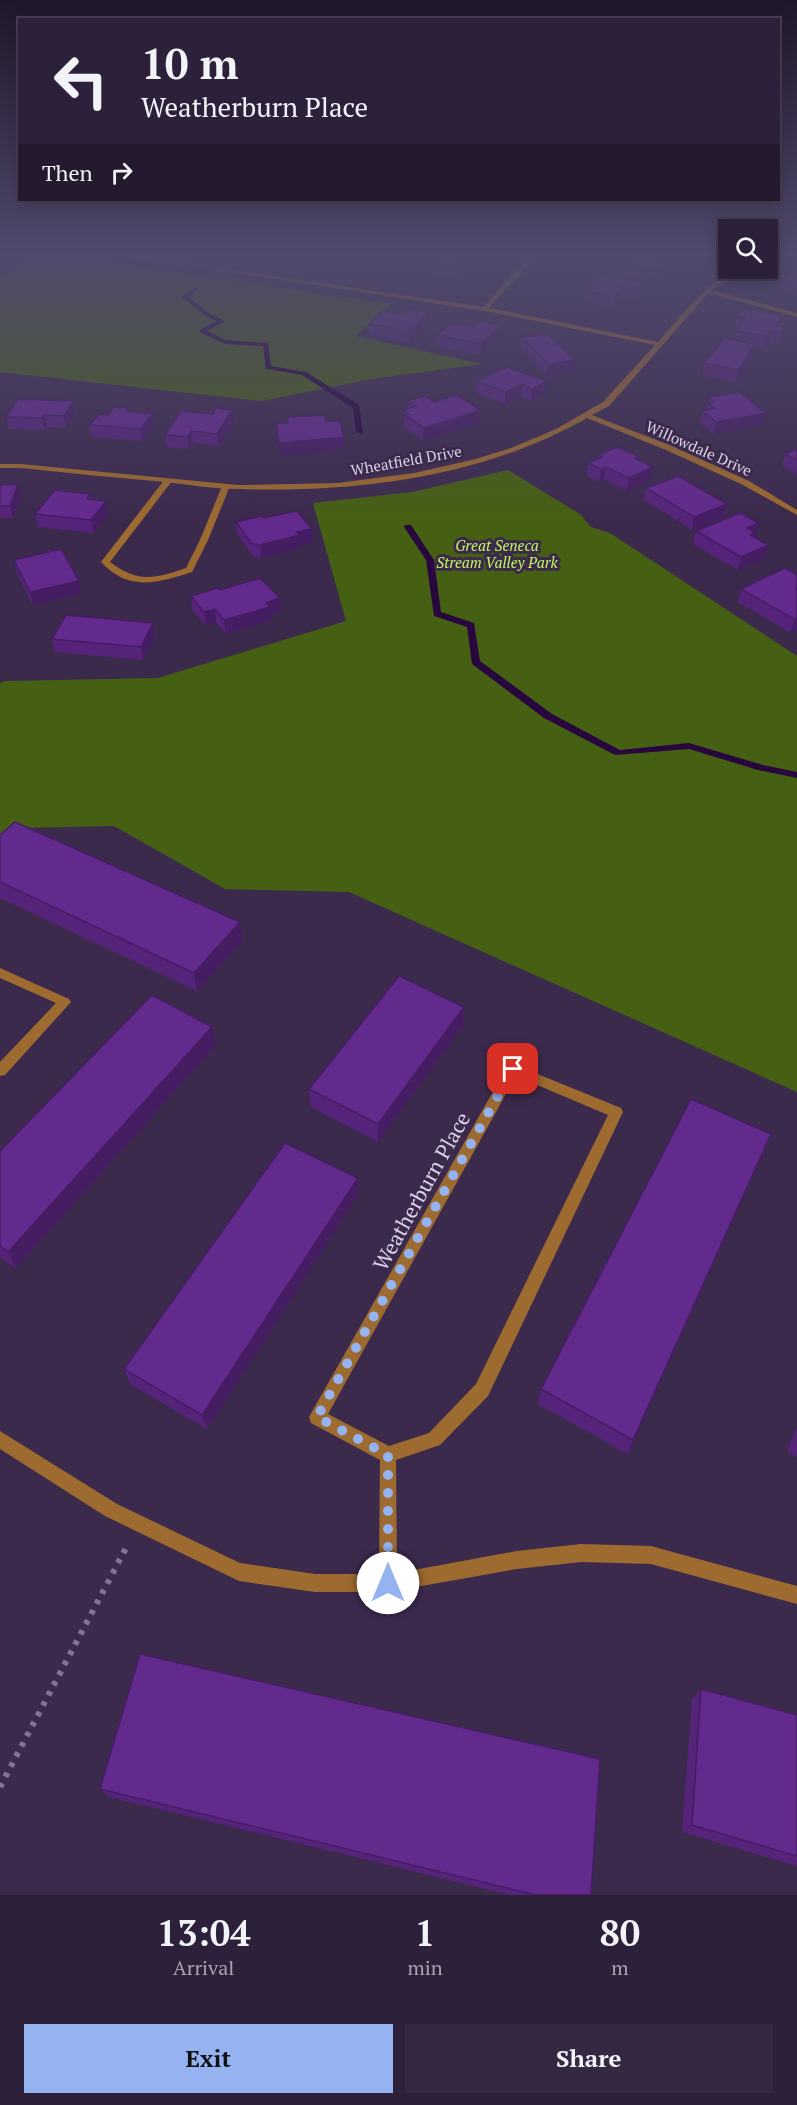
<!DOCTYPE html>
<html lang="en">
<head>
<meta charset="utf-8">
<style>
	:root { --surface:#2d203a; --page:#352842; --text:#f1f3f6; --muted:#a7a3af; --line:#483e54; --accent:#95b2f1 }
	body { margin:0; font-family:"PT Serif",serif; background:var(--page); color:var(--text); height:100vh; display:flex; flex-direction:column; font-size:22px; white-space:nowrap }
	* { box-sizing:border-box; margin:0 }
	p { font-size:20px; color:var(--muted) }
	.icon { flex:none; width:33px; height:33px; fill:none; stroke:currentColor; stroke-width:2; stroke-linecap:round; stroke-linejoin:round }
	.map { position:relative; height:1895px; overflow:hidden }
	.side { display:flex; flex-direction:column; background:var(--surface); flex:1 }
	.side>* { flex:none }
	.hud { position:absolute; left:18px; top:18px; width:762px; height:183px; border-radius:0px; box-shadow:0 3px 15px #0003,0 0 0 2px var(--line); background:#2d203a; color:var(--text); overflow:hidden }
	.controls { position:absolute; left:718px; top:219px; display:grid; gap:12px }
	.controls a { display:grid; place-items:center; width:60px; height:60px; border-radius:0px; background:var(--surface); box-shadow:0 3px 15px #0003,0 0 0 2px var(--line); font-size:30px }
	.pin { position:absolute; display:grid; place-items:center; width:51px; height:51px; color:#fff; margin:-26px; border-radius:12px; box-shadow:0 3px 9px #0006 }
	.me { position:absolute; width:66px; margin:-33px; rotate:0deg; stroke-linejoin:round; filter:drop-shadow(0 0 4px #0008) }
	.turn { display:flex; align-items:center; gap:21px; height:126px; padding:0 24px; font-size:27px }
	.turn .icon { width:78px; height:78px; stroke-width:2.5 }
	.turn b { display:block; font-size:42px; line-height:51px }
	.then { display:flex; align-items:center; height:57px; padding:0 24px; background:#0003; gap:12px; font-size:22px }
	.eta { display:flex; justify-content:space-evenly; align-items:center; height:102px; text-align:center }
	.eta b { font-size:36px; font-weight:700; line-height:42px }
	.button { display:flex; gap:12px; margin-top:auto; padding:12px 24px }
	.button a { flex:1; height:69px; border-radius:0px; background:var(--accent); color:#111; font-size:24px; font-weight:700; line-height:69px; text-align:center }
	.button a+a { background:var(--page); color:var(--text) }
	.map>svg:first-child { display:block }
	.green { fill:#466013 }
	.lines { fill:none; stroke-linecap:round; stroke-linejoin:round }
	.stream { fill:#27073d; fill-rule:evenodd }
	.path { stroke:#837592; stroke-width:6; stroke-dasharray:4.5 7; stroke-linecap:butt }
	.service { fill:#9d6a2f; fill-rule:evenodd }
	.minor { fill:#9d6a2f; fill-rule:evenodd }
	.wall { fill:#55247a }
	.shaded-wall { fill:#451d63 }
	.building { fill:#632a8e; stroke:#451d63; stroke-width:1.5 }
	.route { stroke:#95b2f1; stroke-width:10; stroke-dasharray:0 18 }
	.labels { text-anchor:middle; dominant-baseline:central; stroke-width:6; stroke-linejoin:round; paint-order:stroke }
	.far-street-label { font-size:15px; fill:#dad0e6; stroke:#3c2a4d }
	.far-park-label { font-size:15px; font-style:italic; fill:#bff75b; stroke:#3c2a4d }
	.near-street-label { font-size:21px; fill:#dad0e6; stroke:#3c2a4d }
</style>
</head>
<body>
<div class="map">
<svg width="797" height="1895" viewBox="0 0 797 1895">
	<rect width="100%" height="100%" fill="#3c2a4d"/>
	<g class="green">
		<path d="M39,256l81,8 271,40 -35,32 126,28 -110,15 -111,22 -261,-29v-97z"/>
		<path d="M508,470l72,44 11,13 19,6 187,123v436l-448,-200 -124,-3 -111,-63 -96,2 -18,7v-152l6,-2 152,-3 188,-57 -33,-118 99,-11z"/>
	</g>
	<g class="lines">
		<g class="stream">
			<path d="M193,288l5,1 -9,8 21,17 15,7 -18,10 19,9 42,3 3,23 35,6 53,33 4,29 -7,-2 -3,-24 -51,-33 -36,-6 -3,-23 -38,-2 -25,-12v-2l17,-9 -11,-5 -23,-18v-2z"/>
			<path d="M405,525h6l23,35 7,52 33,11 6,38 72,53 68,36 69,-7 74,22 34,7v6l-39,-8 -69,-21 -74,6 -71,-37 -72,-54 -5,-37 -33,-11 -8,-56 -22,-33z"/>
		</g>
		<path class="path" d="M0,1787l126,-239"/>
		<g class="service">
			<path d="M707,289l90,24v4l-92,-25z"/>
			<path d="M165,479l7,2 -62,81c28,21 44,17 76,6l14,-28 22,-54 4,-2 4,2 -22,54 -16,32c-35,11 -63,20 -91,-10z"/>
		</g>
		<g class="minor">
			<path d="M125,256h14l344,51 47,-51h6l-47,52 169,34c22,-25 59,-74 94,-74l-41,22 -102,116 -17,9 80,31 77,35 48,29v5l-54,-30 -77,-35 -79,-32c-103,59 -231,75 -348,71 -24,0 -49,-4 -73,-7 -48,-4 -97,-9 -145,-14h-21v-4h21l217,21 100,-2 76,-10 62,-14 35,-11 45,-19 47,-27 52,-57 -170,-34z"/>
			<path d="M782,256h8l-22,8v-4z"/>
			<path d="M0,968l69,31 2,3 -66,73 -5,1v-14l56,-59 -56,-25z"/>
			<path d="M513,1064l108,44 2,4 -135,284 -48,49 -44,15 1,113 120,-22 64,-7 70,2 146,40v18l-146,-40 -70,-2 -64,7 -129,23h-73l-76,-11 -134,-65 -105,-67v-18l117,73 123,59 75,11h64l1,-114 -69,-37 -2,-6 199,-352zM516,1076l92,39 -132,269 -47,49 -40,13 -61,-32z"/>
		</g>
	</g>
	<g class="wall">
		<path d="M313,256h32l-4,3z"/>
		<path d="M363,256h51v2l-9,8 -19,-3 -4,3 -19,-2z"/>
		<path d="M428,256h43v9l-15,13 -33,-7v-11z"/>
		<path d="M641,256h60v2l-12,5 -11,-3 -12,5 -1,10 -8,4 -6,-1 -10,6 -1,9 -6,7 -14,-2 -7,9 -29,-5 1,-11 26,-14 1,-7 29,-13z"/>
		<path d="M797,273v23l-18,-6 3,-11z"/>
		<path d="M737,316h45l-2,11 2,12 -4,5 -10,-1 -3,5 -10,-2 -5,18 -14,18 -34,-7 2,-12 30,-23 2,-9 2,-3h-3z"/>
		<path d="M369,324h60l-20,18 -40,-7z"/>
		<path d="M473,326h28l-1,11 -20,18 -43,-9v-11z"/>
		<path d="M522,337l51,35 -26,4 -26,-27z"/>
		<path d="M507,367l39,26 -15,8 -10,-5 -16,8 -29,-11 1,-12z"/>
		<path d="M708,397l55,28 -49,9 -14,-11 3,-12 3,-1z"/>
		<path d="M73,401l2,12 -9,15 -19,-1 -2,3 -36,-1 -3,-12z"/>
		<path d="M408,401l26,1 46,21 -57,17 -19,-13v-17l4,-1z"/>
		<path d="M129,411l26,15 -13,15 -50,-4 -3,-12 18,-10z"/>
		<path d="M234,422l-15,24 -26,-3 -4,6 -22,-2 -2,-12z"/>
		<path d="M797,449v25l-15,-8 3,-12z"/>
		<path d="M599,455l39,1v4l15,7 -2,12 -24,12 -23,-12 -5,3 -12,-6 1,-13 10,-4z"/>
		<path d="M18,484l3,13 -8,21h-13v-33z"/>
		<path d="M646,488l81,16 -3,13 -32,13 -48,-30z"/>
		<path d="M90,494l1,5 17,15 -15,19 -55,-6 -3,-13z"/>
		<path d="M263,518l49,11 1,13 -13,3 1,3 -40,10 -7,-1 -17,-23 -1,-12z"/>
		<path d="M696,531l60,5 -2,1 14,8 -3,13 -27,12 -45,-26z"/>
		<path d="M14,560l65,21 3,13 -49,11 -16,-32z"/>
		<path d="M797,575v54l-6,4 -53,-31 3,-13z"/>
		<path d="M220,590l61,21 -11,4 1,5 -45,14 -10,-12 -10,4 -14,-17 -1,-13z"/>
		<path d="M155,636l-12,24 -88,-8 -3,-13z"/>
		<path d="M0,835l243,106 -46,50 -197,-93z"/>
		<path d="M464,1007l-1,18 -85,117 -67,-35 -2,-18z"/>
		<path d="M212,1027l4,18 -200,223 -16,-11v-106z"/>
		<path d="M771,1134l-143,320 -90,-50 3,-15z"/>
		<path d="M358,1178v17l-151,234 -77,-45 -6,-15z"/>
		<path d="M797,1427v30l-10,-5z"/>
		<path d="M701,1689l96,26v151l-115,-34 10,-132z"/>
		<path d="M100,1789l491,106h-80l-401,-98z"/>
	</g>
	<g class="shaded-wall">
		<path d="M382,256h3l1,7 -4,3z"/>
		<path d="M405,256h9v2l-9,8z"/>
		<path d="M469,256h2v9l-15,13v-10z"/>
		<path d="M666,256h13l-1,4 -12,5 -1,10 -8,4 1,-10 6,-4z"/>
		<path d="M690,256h11v2l-12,5z"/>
		<path d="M653,267l-2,11 -10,6 -1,9 -6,7 2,-24z"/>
		<path d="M622,287l-2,11 -7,9 2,-11z"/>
		<path d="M429,313v11l-20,18v-11z"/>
		<path d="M782,316l-2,11 -4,-1z"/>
		<path d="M501,326l-1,11 -20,18 1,-11z"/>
		<path d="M784,327l-2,12 -4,5 3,-11z"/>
		<path d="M771,331l-3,12 -3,5 2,-12z"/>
		<path d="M755,344l-5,20 -14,18 2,-12 11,-18z"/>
		<path d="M575,360l-2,12 -26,4 1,-12z"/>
		<path d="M547,381l-1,12 -15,8 1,-12z"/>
		<path d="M521,384v12l-16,8v-12z"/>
		<path d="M73,401l2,12 -9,15 -2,-12z"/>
		<path d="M232,410l2,12 -15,24 -2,-12z"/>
		<path d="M481,410l-1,13 -57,17 1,-12z"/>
		<path d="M766,413l-3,12 -49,9 2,-12z"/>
		<path d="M153,414l2,12 -13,15 -2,-12z"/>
		<path d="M44,415l3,12 -2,3 -3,-12z"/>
		<path d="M191,431l2,12 -4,6 -1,-12z"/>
		<path d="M344,437v12l-64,7 -1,-13z"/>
		<path d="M606,467l-2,12 -5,3 2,-13z"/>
		<path d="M653,467l-2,12 -24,12 2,-13z"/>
		<path d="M18,484l3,13 -8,21 -3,-12z"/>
		<path d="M106,501l2,13 -15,19 -2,-13z"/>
		<path d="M727,504l-3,13 -32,13 2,-13z"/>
		<path d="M759,523l-3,13 -2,1 -2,8 -5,-17z"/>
		<path d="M312,529l1,13 -13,3 1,3 -40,10 -1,-13 37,-13z"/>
		<path d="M768,545l-3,13 -27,12 3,-13z"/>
		<path d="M79,581l3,13 -49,11 -3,-13z"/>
		<path d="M280,598l1,13 -11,4 1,5 -45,14 -2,-14 42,-17z"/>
		<path d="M215,609l1,13 -10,4 -2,-14z"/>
		<path d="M797,618v11l-6,4 3,-14z"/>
		<path d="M153,623l2,13 -12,24 -2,-13z"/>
		<path d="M240,922l3,19 -46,50 -3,-18z"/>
		<path d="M464,1007l-1,18 -85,117v-18z"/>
		<path d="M212,1027l4,18 -200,223 -8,-16z"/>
		<path d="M771,1134l-8,18 -135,302 5,-14z"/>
		<path d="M358,1178v17l-151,234 -5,-14z"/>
	</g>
	<g class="building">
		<path d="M428,256h41l-13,12 -33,-8z"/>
		<path d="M635,256l31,8 -8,5 -5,-2 -17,9 -24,-6z"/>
		<path d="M797,273v11l-15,-5z"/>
		<path d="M599,275l43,7 -6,7 -14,-2 -7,9 -30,-5z"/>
		<path d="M408,309l21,4 -20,18 -40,-7 14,-13 19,4z"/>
		<path d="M743,309l39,7 -6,10 8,1 -3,6 -10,-2 -4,5 -31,-5 10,-13 -9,-2z"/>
		<path d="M479,321l22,5 -20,18 -44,-9 13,-11 23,2z"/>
		<path d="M548,334l27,26 -27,4 -26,-27z"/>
		<path d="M725,338l30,6 -6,8h3l-14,18 -34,-7z"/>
		<path d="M507,367l40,14 -15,8 -11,-5 -16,8 -28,-11z"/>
		<path d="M739,392l27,21 -50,9 -13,-11 11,-3 -6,-5 6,-1 -6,-5z"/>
		<path d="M456,395l25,15 -57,18 -20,-13 5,-1 -5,-4 12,-4 -8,-5 17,-5 9,6z"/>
		<path d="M18,399l55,2 -9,15 -20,-1 -2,3 -36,-1z"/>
		<path d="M114,407l14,1 -2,3 27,3 -13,15 -51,-4 11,-11 7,1z"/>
		<path d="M216,408l16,2 -15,24 -26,-3 -3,6 -23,-2 16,-24 32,3z"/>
		<path d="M325,415l1,6h14l4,16 -65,6 -3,-20h12l-1,-6z"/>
		<path d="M617,447l21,9 -3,2 18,9 -24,11 -23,-11 -5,2 -13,-6 14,-6 -3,-2z"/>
		<path d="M797,449v11l-12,-6z"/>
		<path d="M678,476l49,28 -33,13 -48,-29z"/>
		<path d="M18,484l-8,22h-10v-21z"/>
		<path d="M55,490l35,4 -3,5 19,2 -15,19 -56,-6z"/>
		<path d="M297,511l15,18 -15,3 3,3 -40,10 -8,-1 -16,-22 25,-6 2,2z"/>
		<path d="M740,513l19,10 -12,5 8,4 -5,3 18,10 -27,12 -45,-26z"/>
		<path d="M61,549l18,32 -49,11 -16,-32z"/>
		<path d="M785,568l12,7v13l-1,1h1v29l-3,1 -53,-30z"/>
		<path d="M260,578l20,20 -14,5 4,4 -46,13 -9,-11 -11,3 -13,-16 27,-8 2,2z"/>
		<path d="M66,615l87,8 -12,24 -89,-8z"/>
		<path d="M15,822l225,100 -46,51 -194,-91v-47z"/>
		<path d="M399,976l65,31 -86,117 -69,-35z"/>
		<path d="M152,995l60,32 -204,225 -8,-6v-95z"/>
		<path d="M691,1099l80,35 -138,306 -92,-51z"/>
		<path d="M285,1143l73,35 -156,237 -78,-46z"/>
		<path d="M140,1654l460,105 -9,136h-55l-436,-106z"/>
		<path d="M701,1689l96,26v141l-105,-31z"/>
	</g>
	<linearGradient id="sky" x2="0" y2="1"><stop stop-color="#21172a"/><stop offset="0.49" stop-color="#504a6d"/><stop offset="1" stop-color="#504a6d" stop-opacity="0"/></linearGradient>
	<rect width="797" height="521" fill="url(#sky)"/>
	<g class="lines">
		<path class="route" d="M388,1583v-128l-71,-38 196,-348"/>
	</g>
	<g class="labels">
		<g class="far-street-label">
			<text transform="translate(699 448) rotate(24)">Willowdale Drive</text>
			<text transform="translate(406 460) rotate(-10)">Wheatfield Drive</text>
		</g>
		<g class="far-park-label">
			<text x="497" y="545">Great Seneca<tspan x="497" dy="17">Stream Valley Park</tspan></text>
		</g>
		<g class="near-street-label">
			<text transform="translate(421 1191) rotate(-61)">Weatherburn Place</text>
		</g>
	</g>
</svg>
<div class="controls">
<a><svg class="icon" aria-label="search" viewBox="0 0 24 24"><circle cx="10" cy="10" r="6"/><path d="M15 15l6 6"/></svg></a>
</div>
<div class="pin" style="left:513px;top:1069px;background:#d93025"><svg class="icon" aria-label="arrive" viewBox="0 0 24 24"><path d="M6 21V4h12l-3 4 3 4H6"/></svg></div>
<svg class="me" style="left:388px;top:1583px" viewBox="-20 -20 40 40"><circle r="19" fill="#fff"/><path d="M0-13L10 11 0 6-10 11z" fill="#95b2f1"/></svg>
<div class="hud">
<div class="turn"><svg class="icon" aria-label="left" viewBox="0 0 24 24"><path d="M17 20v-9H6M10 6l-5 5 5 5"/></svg><div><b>10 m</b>Weatherburn Place</div></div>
<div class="then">Then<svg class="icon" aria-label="right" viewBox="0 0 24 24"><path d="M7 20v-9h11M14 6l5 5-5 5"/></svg></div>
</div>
</div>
<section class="side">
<div class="eta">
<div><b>13:04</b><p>Arrival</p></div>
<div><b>1</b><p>min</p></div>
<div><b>80</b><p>m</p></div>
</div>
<div class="button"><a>Exit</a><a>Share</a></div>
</section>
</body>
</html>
